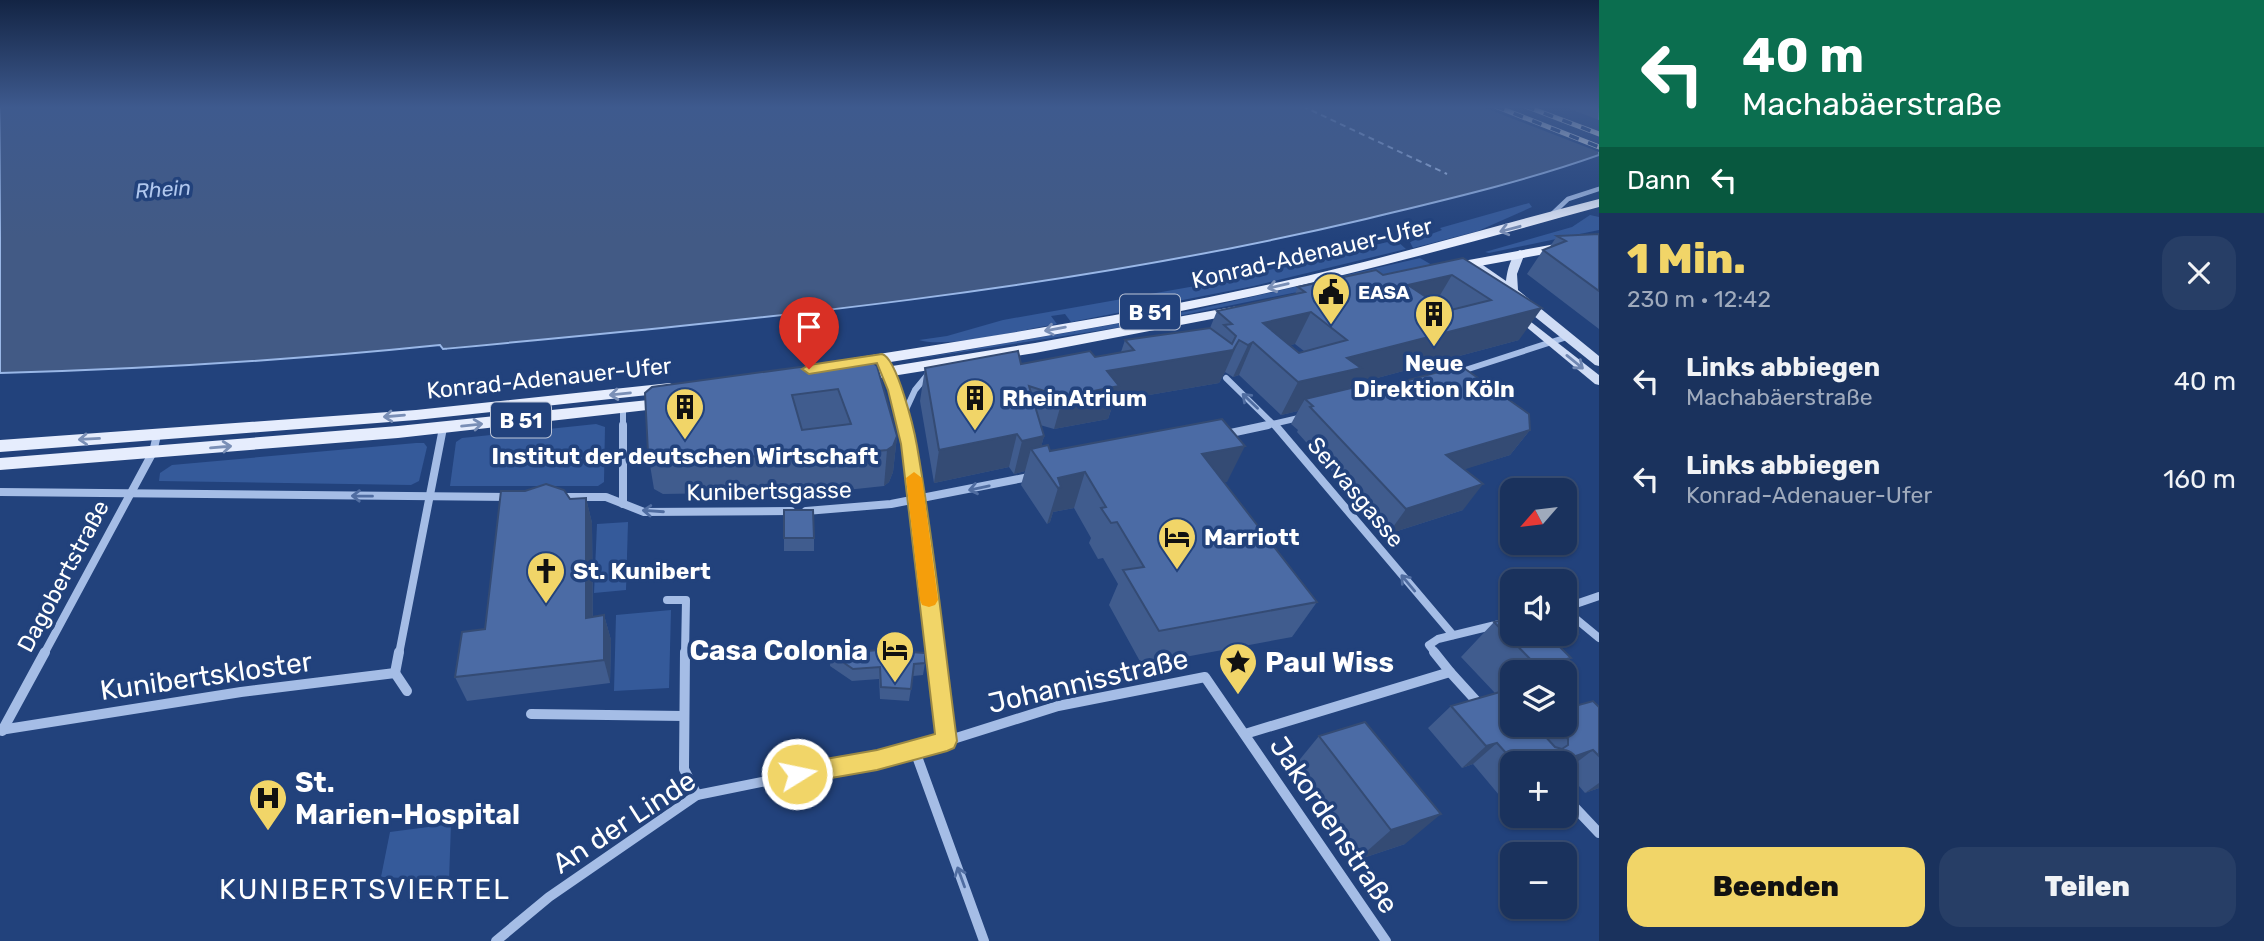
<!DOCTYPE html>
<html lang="de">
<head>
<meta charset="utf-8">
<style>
	:root { --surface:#1a325d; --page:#273e66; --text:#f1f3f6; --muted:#9faabc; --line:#384d72; --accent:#f1d568 }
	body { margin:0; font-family:Rubik,sans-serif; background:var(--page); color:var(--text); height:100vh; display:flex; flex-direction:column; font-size:26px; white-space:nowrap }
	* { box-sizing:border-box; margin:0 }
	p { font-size:23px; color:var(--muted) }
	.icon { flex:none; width:38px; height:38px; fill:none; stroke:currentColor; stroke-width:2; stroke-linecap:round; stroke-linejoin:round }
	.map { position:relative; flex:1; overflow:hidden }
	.panel { display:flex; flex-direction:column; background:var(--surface); width:665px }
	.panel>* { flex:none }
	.top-card { background:#0b6e4f; color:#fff; overflow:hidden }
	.needle { width:46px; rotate:242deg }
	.fabs { position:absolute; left:1500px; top:478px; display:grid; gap:14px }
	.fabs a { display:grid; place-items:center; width:77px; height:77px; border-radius:14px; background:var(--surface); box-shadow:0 2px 5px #0004,0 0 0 2px var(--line); font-size:35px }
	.pin { position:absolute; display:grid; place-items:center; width:60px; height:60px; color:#fff; margin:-72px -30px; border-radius:50% 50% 50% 0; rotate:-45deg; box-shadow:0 0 7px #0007 }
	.pin .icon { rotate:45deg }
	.me { position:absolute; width:77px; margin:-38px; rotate:80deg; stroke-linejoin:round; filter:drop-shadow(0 0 5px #0008) }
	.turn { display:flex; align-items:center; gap:24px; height:147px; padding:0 28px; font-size:32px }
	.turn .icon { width:91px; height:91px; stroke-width:2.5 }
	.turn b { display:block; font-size:49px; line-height:60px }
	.then { display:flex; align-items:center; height:66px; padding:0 28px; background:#0003; gap:14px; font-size:26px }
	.round { display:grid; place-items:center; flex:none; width:74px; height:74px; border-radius:21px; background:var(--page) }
	.overview { display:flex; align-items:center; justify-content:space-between; height:119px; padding:0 28px }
	h1 { font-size:42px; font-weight:800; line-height:52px; color:var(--accent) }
	.button { display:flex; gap:14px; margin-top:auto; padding:14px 28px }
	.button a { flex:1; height:80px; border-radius:21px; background:var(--accent); color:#111; font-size:28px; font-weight:800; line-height:80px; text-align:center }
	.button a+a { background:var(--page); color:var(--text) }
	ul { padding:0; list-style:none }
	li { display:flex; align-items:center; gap:21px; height:98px; padding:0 28px }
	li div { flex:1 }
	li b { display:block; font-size:26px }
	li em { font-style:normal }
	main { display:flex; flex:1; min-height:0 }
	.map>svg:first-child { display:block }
	.green { fill:#355a9a }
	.water { fill:#425a85; stroke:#99b7e7; stroke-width:2 }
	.pier { fill:#22427c }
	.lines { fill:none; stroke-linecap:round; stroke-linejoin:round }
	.ferry { stroke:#b0c7ee; stroke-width:2; stroke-dasharray:6 4.5; stroke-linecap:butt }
	.minor-far3 { stroke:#a5bde6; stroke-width:4.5 }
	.minor-far2 { stroke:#a5bde6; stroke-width:6 }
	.minor-far1 { stroke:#a5bde6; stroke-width:8 }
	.minor { stroke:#a5bde6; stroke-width:10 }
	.secondary { fill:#cfdcf5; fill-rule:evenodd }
	.primary { fill:#e6edfd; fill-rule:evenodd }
	.rail-casing { stroke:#fff; stroke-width:5 }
	.rail { stroke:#22427c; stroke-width:3.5; stroke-dasharray:10; stroke-linecap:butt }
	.wall { fill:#405c8e; fill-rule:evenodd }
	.shaded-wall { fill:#344b74 }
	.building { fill:#4b6ba5; stroke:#344b74; stroke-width:2; fill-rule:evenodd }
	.oneway { stroke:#7a8fb6 }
	.oneway2 { stroke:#7087b2 }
	.oneway3 { stroke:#506da1 }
	.route { fill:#f1d568; stroke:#9d8a44; stroke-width:2 }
	.slow { fill:#f59e0b }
	.labels { text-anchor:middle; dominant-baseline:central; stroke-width:7; stroke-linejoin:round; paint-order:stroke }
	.far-poi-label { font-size:19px; font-weight:bold; fill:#fff; stroke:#22427c; text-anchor:start }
	.far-water-label { font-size:21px; font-style:italic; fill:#b0c7ee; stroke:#22427c }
	.shield { fill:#22427c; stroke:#bdc6d8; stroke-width:2 }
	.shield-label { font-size:21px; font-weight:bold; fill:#fff }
	.street-label { font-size:23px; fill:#fff; stroke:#22427c }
	.poi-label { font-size:23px; font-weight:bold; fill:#fff; stroke:#22427c; text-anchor:start }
	.near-poi-label { font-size:28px; font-weight:bold; fill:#fff; stroke:#22427c; text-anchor:start }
	.near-street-label { font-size:28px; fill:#fff; stroke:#22427c }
	.near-neighbourhood-label { font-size:28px; letter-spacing:2px; fill:#fff; stroke:#22427c }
</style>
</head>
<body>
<main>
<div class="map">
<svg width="1599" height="941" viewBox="0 0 1599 941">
	<rect width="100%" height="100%" fill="#22427c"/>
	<g class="green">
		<path d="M1529,203l3,4 -54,24 -65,17 -3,-6 32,-12 -2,-2z"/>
		<path d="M1590,215l9,2v13l-110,23 -4,-1 87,-25z"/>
		<path d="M1396,240l10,9 -152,37 -183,36 -6,-8 -14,2 6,8c-31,5 -112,25 -138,16l28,-4 56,-16 215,-38z"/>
		<path d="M1420,258l12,7 -304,61 -218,34 285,-50z"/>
		<path d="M596,424l9,3 -1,55 -6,4h-148l6,-44 6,-4z"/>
		<path d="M416,443h8l3,4 -8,34 -8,4 -252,-4 1,-8 12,-8z"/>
		<path d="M628,522l-2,68 -32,3 3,-69z"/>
		<path d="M671,610l-2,78 -55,3 2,-76z"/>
		<path d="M451,824l-2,56 -68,-3 9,-45z"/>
	</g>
	<path class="water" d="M0,106h1599v49c-76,27 -155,45 -233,64 -303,72 -614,101 -923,130l-3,-4c-146,15 -293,24 -440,28z"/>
	<path class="pier" d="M1480,106h82l37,14v32z"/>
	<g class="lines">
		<path class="ferry" d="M1302,106l145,68"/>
		<path class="minor-far3" d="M1549,217l19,-18 31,-10"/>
		<g class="minor-far2">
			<path d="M882,358l13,32 9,37"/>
			<path d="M1459,372l108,-35"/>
			<path d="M1226,378l50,49"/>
			<path d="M623,408v19"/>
			<path d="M903,416l12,-26 14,-17"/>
			<path d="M1260,427l43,-10"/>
		</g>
		<g class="minor-far1">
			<path d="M623,425v79"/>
			<path d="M904,425l5,19 27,210"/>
			<path d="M1275,425l178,210"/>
			<path d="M1226,434l42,-9"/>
			<path d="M0,492l510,5"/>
			<path d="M561,497h45l38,15 147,-1"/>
			<path d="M806,511l85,-7 138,-27"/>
			<path d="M667,600h19l-1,54"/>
			<path d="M1564,608l35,-12"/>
			<path d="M1564,609l35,29"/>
			<path d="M44,654l109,-202 4,-17"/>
			<path d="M399,654l44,-226"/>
			<path d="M1436,654l-7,-9 9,-6 74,-18"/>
		</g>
		<g class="minor">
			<path d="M685,652l-1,117 13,26"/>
			<path d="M936,652l11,89"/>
			<path d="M1450,672l30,33"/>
			<path d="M395,673l4,-21"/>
			<path d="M395,673l12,18"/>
			<path d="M531,714l153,2"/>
			<path d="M0,730l241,-38 154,-19"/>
			<path d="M2,731l43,-79"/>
			<path d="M1245,734l205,-62 -16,-20"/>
			<path d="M915,751l69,190"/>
			<path d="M1564,796l35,37"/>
			<path d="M496,941l53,-44 148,-102 218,-44 143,-45 147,-29 181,264"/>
		</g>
		<g class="secondary">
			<path d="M1520,250l5,3 -8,21 1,16 81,66v10l-4,-1 -127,-102 1,-2h8l29,20c1,-10 5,-27 14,-31z"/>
			<path d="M1517,311l82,64v10l-4,-1 -82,-68v-4z"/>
		</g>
		<g class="primary">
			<path d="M1599,199v8c-119,33 -239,66 -360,92 -130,28 -261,49 -392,70l-8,-5 8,-5c145,-23 290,-45 433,-77 108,-24 213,-56 319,-83z"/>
			<path d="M1599,236v8l-152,28 -7,-4 7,-4z"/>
			<path d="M1238,306l7,4 -2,3 -208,40 -180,29 -8,-5 8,-5 180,-29z"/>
			<path d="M670,383l8,5 -2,4 -260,28 -416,32v-12l416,-30z"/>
			<path d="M668,398l8,5 -2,4 -276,31 -398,32v-12l398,-32z"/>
		</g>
		<defs>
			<g id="rail">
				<path d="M1495,106l104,41"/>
				<path d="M1525,106l74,28"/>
			</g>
		</defs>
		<use href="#rail" class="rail-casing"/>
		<use href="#rail" class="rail"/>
	</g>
	<g class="wall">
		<path d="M1599,234v95l-72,-55 16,-24 6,-2 8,-12z"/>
		<path d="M1463,258l56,82 -168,45 -2,4h26l155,41 -20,25 -46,14 -1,41 -75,24 -91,-102 1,-2 -7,-6 7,-13 -17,4 -42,-40 -6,2 -8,-5 -6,11 -105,18 -6,18 -54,10 -14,-4 4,11 -3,11 9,4 177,31h-3l93,120 -25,35 -150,28 -33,-60 9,-21 -15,-26 -5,1 -9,-16 2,-5 -17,-30 -21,4 -3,10 -3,2 -26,-39 4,-14 -11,3 -5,-7 -75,16 -14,-82 5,-33 96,-4 74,-7 26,-5 4,-12 85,-12 7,-17 78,-17 3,-7 85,-12zM1295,344l9,7 -5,2 -9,-8z"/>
		<path d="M859,359l38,77 -4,36 -4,10 -5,4 -47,5 -174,3 -9,-5 -6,-36z"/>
		<path d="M525,491l45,8 16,-1 6,25 1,94 11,-2 7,25 -1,43 -143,18 -12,-24 30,-48z"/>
		<path d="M784,510l30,28v13h-30z"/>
		<path d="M1494,622l61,50h-43v25l-6,2 6,25h52l35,-17v81l-14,5 -19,-22 -2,1v-9h-52v27l-13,5 -26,-31 -11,4 -34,-40 23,-22 44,-13 -34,-36z"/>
		<path d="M831,654l94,9 -2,12 -10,1 -4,25 -29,-2 -1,-20 -27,2 -22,-15z"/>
		<path d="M1319,736l86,108 -48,16 -65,-91z"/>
	</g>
	<g class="shaded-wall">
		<path d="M1452,275l-19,32 -25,-22z"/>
		<path d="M1542,308l-23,32 -168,45 -9,16 -29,5 -8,-7 -7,12 -17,4 17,-33 49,-24z"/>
		<path d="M1311,312l-16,32 -31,8 -1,-29z"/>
		<path d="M1239,340l-14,32 -6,11 -105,18 -6,18 -54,10 9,-32 44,-26 126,-21z"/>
		<path d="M1253,342l-14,33 -6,2 15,-32z"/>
		<path d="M1530,430l-20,25 -82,26 18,-26z"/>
		<path d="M1017,434l-8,33 -75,16 5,-33z"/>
		<path d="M897,436l-4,36 -4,10 -5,4 3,-36z"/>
		<path d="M1044,436l-6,23 -7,-10 -6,22 -11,3 8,-33z"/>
		<path d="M1245,446l-18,36 -41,8 16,-36z"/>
		<path d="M1085,472l-11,36 -21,4 -3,10 -3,2 11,-36v-10z"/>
		<path d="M1483,484l-20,26 -75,24 18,-25z"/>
		<path d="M586,498l6,25 1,119 -7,-24z"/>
		<path d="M604,615l7,25 -1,43 -6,-23z"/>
		<path d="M1578,634l-32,30 25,-6 -16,14h-24l6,-6 16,-26z"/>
		<path d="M1512,690v7l-11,3z"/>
		<path d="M1497,743l-24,21 -11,4 24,-22z"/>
		<path d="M1593,750l-29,22v-9h-8z"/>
		<path d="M1599,783v5l-14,5z"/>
		<path d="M1512,784v6l-13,5z"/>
		<path d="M1441,814l-36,30 -48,16 34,-30z"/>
	</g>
	<g class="building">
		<path d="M1599,234v57l-56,-41 23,-9 -9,-5z"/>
		<path d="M1463,258l79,50 -195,50 14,10 -63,14 -45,-40 -5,3 -9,-5 -6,10 -126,21 12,15 -56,11 -34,-11 15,50 -22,5 -5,-7 -78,16 -14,-82 93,-17 3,13 69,-13 5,6 39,-7 -9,-10 85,-12 22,16 4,-8 -12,-11 8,-1 -15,-13 88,-19 -7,-5 78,-17 7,5zM1452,275l39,25 -44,11 -39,-26zM1311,312l36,28 -48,13 -36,-30z"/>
		<path d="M859,359l11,1 7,6 20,70 -4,10 -6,4 -49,5 -181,3 -9,-5 -3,-60 7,-6zM838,389l13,35 -49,6 -10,-35z"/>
		<path d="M1461,366l68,48 1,16 -84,25 37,29 -77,25 -96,-102 3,-1 -8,-7 63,-15 7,5z"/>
		<path d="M1222,419l23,27 -43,8 115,148 -158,29 -36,-61 21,-3 -27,-45 -6,1 -10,-15 5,-1 -21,-35 -27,6 3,9 -3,1 -27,-39 17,-4 2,6z"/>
		<path d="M546,484l18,6 6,9 16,-1v120l18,-3v45l-149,17 7,-45 23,-3 16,-138h24z"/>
		<path d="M784,510h29l1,28h-30z"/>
		<path d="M1512,618v16h52v-13l14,13 -25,6 18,18 -34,8 -43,-44z"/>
		<path d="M879,650l46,3v10l-11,1 -3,25 -30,-2 -1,-20 -27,2 -22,-15z"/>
		<path d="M1500,692l12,13v19h22l21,23 7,2 6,-4v-6l-14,-15h10v-15l29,-8 6,6v49l-6,-6 -37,13h-41l-18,-20 -11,3 -35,-40z"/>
		<path d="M1365,722l76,92 -50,16 -72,-94z"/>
	</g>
	<defs><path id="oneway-shaft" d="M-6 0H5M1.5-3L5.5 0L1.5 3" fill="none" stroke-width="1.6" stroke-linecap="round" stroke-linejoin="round" transform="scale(1.75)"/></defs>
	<g class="oneway">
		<use href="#oneway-shaft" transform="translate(1510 229) rotate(165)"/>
		<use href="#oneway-shaft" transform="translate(1278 286) rotate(167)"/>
		<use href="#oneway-shaft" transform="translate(1055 329) rotate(170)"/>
		<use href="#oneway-shaft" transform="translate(620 394) rotate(174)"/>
		<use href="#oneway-shaft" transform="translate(394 416) rotate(175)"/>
		<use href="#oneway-shaft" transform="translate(472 425) rotate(-6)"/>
		<use href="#oneway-shaft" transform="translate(89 439) rotate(177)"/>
		<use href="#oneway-shaft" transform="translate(221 447) rotate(-5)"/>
	</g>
	<use class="oneway2" href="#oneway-shaft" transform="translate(1575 362) rotate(39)"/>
	<g class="oneway3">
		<use href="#oneway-shaft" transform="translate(1250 401) rotate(-136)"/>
		<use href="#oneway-shaft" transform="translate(979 488) rotate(168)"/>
		<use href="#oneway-shaft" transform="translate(362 496) rotate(-179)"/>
		<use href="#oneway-shaft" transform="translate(653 511) rotate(-176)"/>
		<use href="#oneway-shaft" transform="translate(1408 583) rotate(-130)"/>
		<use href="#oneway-shaft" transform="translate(961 877) rotate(-110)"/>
	</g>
	<linearGradient id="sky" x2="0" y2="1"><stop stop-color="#132444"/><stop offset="0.45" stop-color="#3e5a8e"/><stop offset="1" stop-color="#3e5a8e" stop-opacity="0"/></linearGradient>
	<rect width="1599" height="238" fill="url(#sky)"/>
	<path class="route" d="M882,354c15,4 32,75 35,92 17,97 27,197 40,295l-3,7 -7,3 -70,19 -80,14 -7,-3 -3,-7 3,-7 7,-3 80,-14 58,-16 -34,-290 -13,-54 -11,-27 -68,11 -7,-5 7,-4z"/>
	<path class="slow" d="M914,472l8,6 16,122 -3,5 -6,2 -7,-2 -2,-5 -14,-122z"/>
	<defs>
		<symbol id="civic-pin" viewBox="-11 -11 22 30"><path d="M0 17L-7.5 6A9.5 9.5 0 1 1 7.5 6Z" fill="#f1d568" stroke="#22427c"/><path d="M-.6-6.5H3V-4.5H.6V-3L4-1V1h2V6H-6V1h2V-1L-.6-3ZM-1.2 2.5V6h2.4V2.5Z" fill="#111"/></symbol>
		<symbol id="building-pin" viewBox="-11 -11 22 30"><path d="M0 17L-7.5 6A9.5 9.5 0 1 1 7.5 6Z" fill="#f1d568" stroke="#22427c"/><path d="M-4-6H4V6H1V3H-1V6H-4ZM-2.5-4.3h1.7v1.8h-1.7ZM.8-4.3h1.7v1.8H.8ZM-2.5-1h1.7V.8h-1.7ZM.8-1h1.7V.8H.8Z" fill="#111"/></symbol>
		<symbol id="hotel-pin" viewBox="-11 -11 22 30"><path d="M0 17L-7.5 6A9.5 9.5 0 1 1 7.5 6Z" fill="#f1d568" stroke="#22427c"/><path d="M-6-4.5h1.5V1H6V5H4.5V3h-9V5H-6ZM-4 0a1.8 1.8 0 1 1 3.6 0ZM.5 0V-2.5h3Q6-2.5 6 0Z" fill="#111"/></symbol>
		<symbol id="church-pin" viewBox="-11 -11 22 30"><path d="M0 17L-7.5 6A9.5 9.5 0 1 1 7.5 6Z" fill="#f1d568" stroke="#22427c"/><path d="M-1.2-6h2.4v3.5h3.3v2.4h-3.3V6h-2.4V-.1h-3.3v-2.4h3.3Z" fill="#111"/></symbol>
		<symbol id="sight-pin" viewBox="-11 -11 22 30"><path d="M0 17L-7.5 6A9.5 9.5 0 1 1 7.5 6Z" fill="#f1d568" stroke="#22427c"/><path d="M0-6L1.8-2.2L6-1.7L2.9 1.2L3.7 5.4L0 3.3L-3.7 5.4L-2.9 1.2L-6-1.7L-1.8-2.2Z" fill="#111"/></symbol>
		<symbol id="hospital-pin" viewBox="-11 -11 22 30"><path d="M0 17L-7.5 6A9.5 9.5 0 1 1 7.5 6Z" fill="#f1d568" stroke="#22427c"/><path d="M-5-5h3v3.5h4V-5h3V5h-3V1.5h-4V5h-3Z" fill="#111"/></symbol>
	</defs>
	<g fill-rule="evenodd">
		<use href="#civic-pin" x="1309" y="270" width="44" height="60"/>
		<use href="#building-pin" x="1412" y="292" width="44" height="60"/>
		<use href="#building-pin" x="953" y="376" width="44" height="60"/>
		<use href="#building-pin" x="663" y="385" width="44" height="60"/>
		<use href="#hotel-pin" x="1155" y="515" width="44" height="60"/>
		<use href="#church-pin" x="524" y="549" width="44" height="60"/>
		<use href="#hotel-pin" x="873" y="628" width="44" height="60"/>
		<use href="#sight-pin" x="1216" y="640" width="44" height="60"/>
		<use href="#hospital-pin" x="246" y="776" width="44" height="60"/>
	</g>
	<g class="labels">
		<g class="far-poi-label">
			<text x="1358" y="292">EASA</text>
		</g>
		<g class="far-water-label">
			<text transform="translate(163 189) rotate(-4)">Rhein</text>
		</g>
		<g class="shield">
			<rect x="1120" y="294.5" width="60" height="35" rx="5"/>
			<rect x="491" y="402.5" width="60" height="35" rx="5"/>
		</g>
		<g class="shield-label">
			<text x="1150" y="312">B 51</text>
			<text x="521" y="420">B 51</text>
		</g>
		<g class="street-label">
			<text transform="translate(1312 253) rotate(-13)">Konrad-Adenauer-Ufer</text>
			<text transform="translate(549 378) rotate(-6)">Konrad-Adenauer-Ufer</text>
			<text transform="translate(769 491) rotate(-1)">Kunibertsgasse</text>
			<text transform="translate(1356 492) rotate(50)">Servasgasse</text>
			<text transform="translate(63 576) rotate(-62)">Dagobertstraße</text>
		</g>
		<g class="poi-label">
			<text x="1434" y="363" text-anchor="middle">Neue<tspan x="1434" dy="26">Direktion Köln</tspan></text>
			<text x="1002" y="398">RheinAtrium</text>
			<text x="685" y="456" text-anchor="middle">Institut der deutschen Wirtschaft</text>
			<text x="1204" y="537">Marriott</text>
			<text x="573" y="571">St. Kunibert</text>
		</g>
		<g class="near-poi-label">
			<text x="868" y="650" text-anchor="end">Casa Colonia</text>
			<text x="1265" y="662">Paul Wiss</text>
			<text x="295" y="782">St.<tspan x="295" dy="32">Marien-Hospital</tspan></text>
		</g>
		<g class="near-street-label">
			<text transform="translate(206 676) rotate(-8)">Kunibertskloster</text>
			<text transform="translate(1088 681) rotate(-13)">Johannisstraße</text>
			<text transform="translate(624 822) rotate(-33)">An der Linde</text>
			<text transform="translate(1334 825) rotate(56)">Jakordenstraße</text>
		</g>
		<g class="near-neighbourhood-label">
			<text x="365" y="889">KUNIBERTSVIERTEL</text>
		</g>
	</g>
</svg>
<div class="fabs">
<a><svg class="needle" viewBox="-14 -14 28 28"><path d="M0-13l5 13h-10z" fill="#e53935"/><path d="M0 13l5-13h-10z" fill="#9faabc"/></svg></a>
<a><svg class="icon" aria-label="sound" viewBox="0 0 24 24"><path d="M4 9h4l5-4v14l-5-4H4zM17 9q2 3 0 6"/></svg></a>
<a><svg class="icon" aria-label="layers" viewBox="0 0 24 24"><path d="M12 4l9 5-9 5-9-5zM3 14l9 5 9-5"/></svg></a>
<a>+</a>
<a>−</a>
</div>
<div class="pin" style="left:809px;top:369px;background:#d93025"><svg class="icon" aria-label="arrive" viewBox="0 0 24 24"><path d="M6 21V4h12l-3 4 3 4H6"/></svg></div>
<svg class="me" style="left:797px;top:774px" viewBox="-20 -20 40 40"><circle r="17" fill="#f1d568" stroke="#fff" stroke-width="3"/><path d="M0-11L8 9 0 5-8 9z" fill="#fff"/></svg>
</div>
<section class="panel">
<div class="top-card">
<div class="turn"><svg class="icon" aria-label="left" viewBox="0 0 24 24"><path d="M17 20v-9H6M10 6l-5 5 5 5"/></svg><div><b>40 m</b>Machabäerstraße</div></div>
<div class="then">Dann<svg class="icon" aria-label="left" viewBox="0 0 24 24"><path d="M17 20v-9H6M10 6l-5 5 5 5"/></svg></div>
</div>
<div class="overview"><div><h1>1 Min.</h1><p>230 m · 12:42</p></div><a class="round"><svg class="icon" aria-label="close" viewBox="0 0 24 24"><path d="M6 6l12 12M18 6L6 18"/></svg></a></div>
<ul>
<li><svg class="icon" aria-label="left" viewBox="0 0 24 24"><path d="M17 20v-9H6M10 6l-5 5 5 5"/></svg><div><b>Links abbiegen</b><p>Machabäerstraße</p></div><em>40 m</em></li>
<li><svg class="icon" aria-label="left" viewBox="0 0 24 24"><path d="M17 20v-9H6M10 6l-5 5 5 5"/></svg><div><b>Links abbiegen</b><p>Konrad-Adenauer-Ufer</p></div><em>160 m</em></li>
</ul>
<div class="button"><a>Beenden</a><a>Teilen</a></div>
</section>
</main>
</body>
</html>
